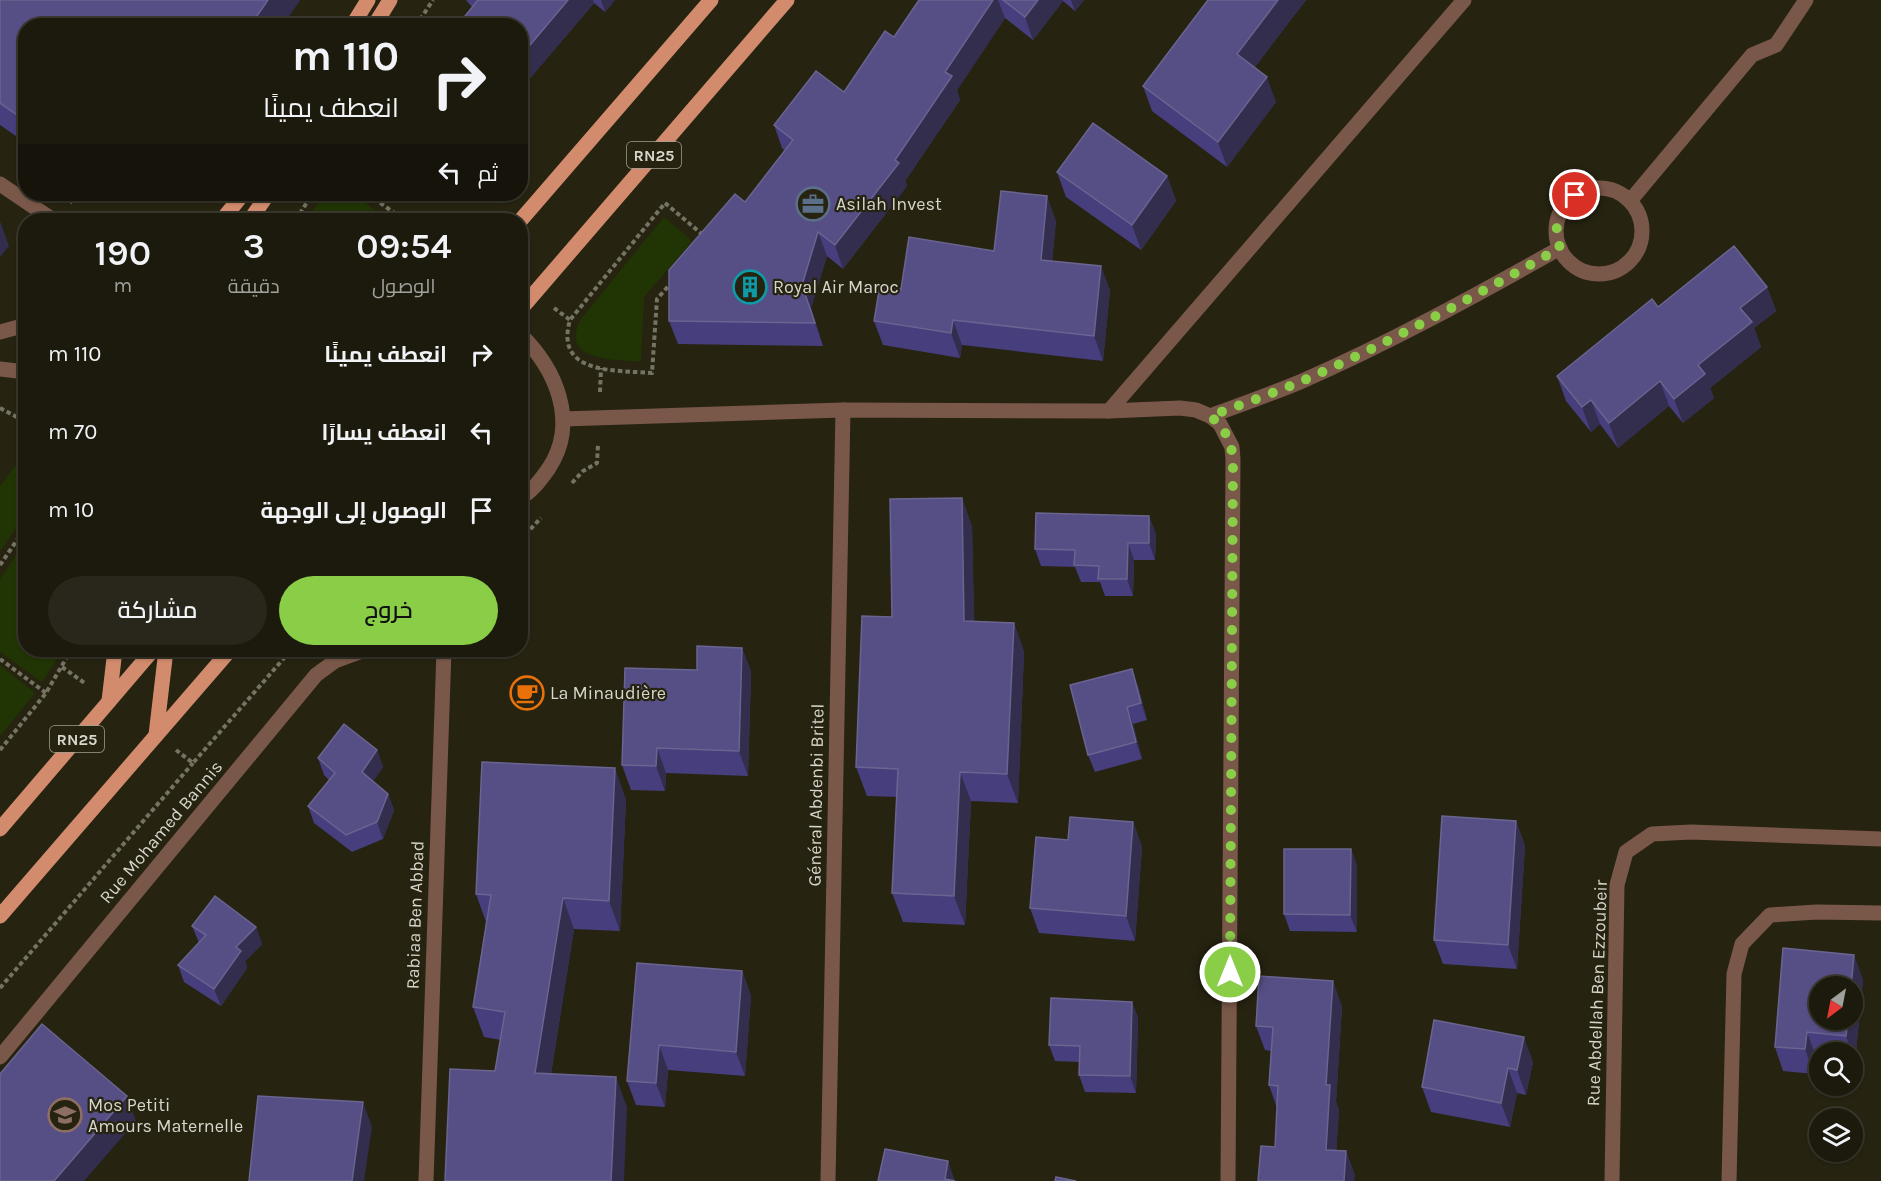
<!DOCTYPE html>
<html lang="ar">
<head>
<meta charset="utf-8">
<style>
	:root { --surface:#1c1a0d; --page:#29271b; --text:#f1f3f6; --muted:#a0a19d; --line:#3a382e; --accent:#8ace48 }
	body { margin:0; font-family:Karla,Cairo,sans-serif; background:var(--page); color:var(--text); direction:rtl; height:100vh; display:flex; flex-direction:column; font-size:22px; white-space:nowrap }
	* { box-sizing:border-box; margin:0 }
	p { font-size:20px; color:var(--muted) }
	.icon { flex:none; width:33px; height:33px; fill:none; stroke:currentColor; stroke-width:2; stroke-linecap:round; stroke-linejoin:round }
	.map { position:relative; flex:1; overflow:hidden; direction:ltr }
	.details { position:absolute; left:18px; top:213px; width:510px; height:444px; display:flex; flex-direction:column; background:var(--surface); border-radius:24px; box-shadow:0 2px 4px #0004,0 0 0 2px var(--line); direction:rtl }
	.details>* { flex:none }
	.hud { position:absolute; left:18px; top:18px; width:510px; height:183px; border-radius:24px; box-shadow:0 2px 4px #0004,0 0 0 2px var(--line); direction:rtl; background:#1c1a0d; color:var(--text); overflow:hidden }
	.needle { width:39px; rotate:212deg }
	.buttons { position:absolute; left:1809px; top:976px; display:grid; gap:12px }
	.buttons a { display:grid; place-items:center; width:54px; height:54px; border-radius:50%; background:var(--surface); box-shadow:0 2px 4px #0004,0 0 0 2px var(--line); font-size:30px }
	.pin { position:absolute; display:grid; place-items:center; width:51px; height:51px; color:#fff; margin:-26px; border:3px solid #fff; border-radius:50%; box-shadow:0 2px 6px #0007 }
	.me { position:absolute; width:66px; margin:-33px; rotate:0deg; stroke-linejoin:round; filter:drop-shadow(0 0 4px #0008) }
	.turn { display:flex; align-items:center; gap:21px; height:126px; padding:0 30px; font-size:27px }
	.turn .icon { width:78px; height:78px; stroke-width:2.5 }
	.turn b { display:block; font-size:42px; line-height:51px }
	.then { display:flex; align-items:center; height:57px; padding:0 30px; background:#0003; gap:12px; font-size:22px }
	.eta { display:flex; justify-content:space-evenly; align-items:center; height:102px; text-align:center }
	.eta b { font-size:36px; font-weight:600; line-height:42px }
	.primary-button { display:flex; gap:12px; margin-top:auto; padding:12px 30px }
	.primary-button a { flex:1; height:69px; border-radius:36px; background:var(--accent); color:#111; font-size:24px; font-weight:600; line-height:69px; text-align:center }
	.primary-button a+a { background:var(--page); color:var(--text) }
	ul { padding:0; list-style:none }
	li { display:flex; align-items:center; gap:18px; height:78px; padding:0 30px }
	li div { flex:1 }
	li b { display:block; font-size:22px }
	li em { font-style:normal }
	.map>svg:first-child { display:block }
	.green { fill:#213504 }
	.lines { fill:none; stroke-linecap:round; stroke-linejoin:round }
	.path { stroke:#757364; stroke-width:4; stroke-dasharray:4.5 3; stroke-linecap:butt }
	.minor { stroke:#7a5849; stroke-width:15 }
	.major { stroke:#d28c6d; stroke-width:15 }
	.wall { fill:#463e7d }
	.shaded-wall { fill:#332d4e }
	.building { fill:#564f85; stroke:#6a6490; stroke-width:1.5 }
	.route { stroke:#8ace48; stroke-width:10; stroke-dasharray:0 18 }
	.labels { text-anchor:middle; dominant-baseline:central; stroke-width:4.5; stroke-linejoin:round; paint-order:stroke }
	.shield { fill:#262311; stroke:#a2a093; stroke-width:1.5 }
	.shield-label { font-size:16px; font-weight:bold; fill:#d7d6cb }
	.poi-label { font-size:18px; fill:#d7d6cb; stroke:#262311; text-anchor:start }
	.street-label { font-size:18px; fill:#d7d6cb; stroke:#262311 }
</style>
</head>
<body>
<div class="map">
<svg width="1881" height="1181" viewBox="0 0 1881 1181">
	<rect width="100%" height="100%" fill="#262311"/>
	<g class="green">
		<path d="M323,194h31l33,26h-79z"/>
		<path d="M664,217l28,24 -48,56 -3,65c-26,-3 -83,0 -60,-43z"/>
		<path d="M25,453v63l-25,35v-65z"/>
		<path d="M25,542l1,108h37l-21,32 -42,-30v-73z"/>
		<path d="M0,665l35,28 -35,43z"/>
	</g>
	<g class="lines">
		<g class="path">
			<path d="M416,26l17,-26"/>
			<path d="M368,194l36,26"/>
			<path d="M70,203l7,-9h46"/>
			<path d="M665,203l44,37 -52,59 -5,74c-36,-3 -98,2 -82,-53z"/>
			<path d="M296,220l16,-26"/>
			<path d="M19,299l7,-6"/>
			<path d="M554,308l16,12"/>
			<path d="M600,392l1,-24"/>
			<path d="M520,402c9,18 9,31 0,49"/>
			<path d="M0,408l26,14"/>
			<path d="M572,483l11,-12 14,-8 1,-19"/>
			<path d="M520,540l21,-22"/>
			<path d="M0,565l26,-38"/>
			<path d="M0,659l46,34"/>
			<path d="M62,667l24,17"/>
			<path d="M0,750l46,-57 25,-43"/>
			<path d="M176,750l17,13 98,-113"/>
			<path d="M0,988l193,-225"/>
		</g>
		<g class="minor">
			<path d="M0,184l53,36"/>
			<circle cx="1599" cy="231" r="43"/>
			<path d="M1630,201l122,-146 24,-10 30,-45"/>
			<path d="M0,332l26,-7"/>
			<path d="M520,334c36,35 59,88 29,134 -8,11 -16,23 -29,30"/>
			<path d="M0,369l26,3"/>
			<path d="M1109,411l355,-411"/>
			<path d="M1210,416c30,-11 61,-22 90,-34 89,-39 175,-86 260,-134"/>
			<path d="M563,419l280,-9 266,1 71,-3 16,2 14,6 10,8 12,23 1,12 -5,722"/>
			<path d="M0,1057l316,-382 19,-14 30,-11"/>
			<path d="M426,1181l18,-531"/>
			<path d="M828,1181l15,-771"/>
			<path d="M1612,1181l5,-296 9,-33 26,-18 39,-2 190,7"/>
			<path d="M1729,1181l5,-207 8,-30 28,-29 47,-3 64,1"/>
		</g>
		<g class="major">
			<path d="M352,26l16,-26"/>
			<path d="M374,26l16,-26"/>
			<path d="M222,220l21,-26"/>
			<path d="M250,220l18,-26"/>
			<path d="M520,221l191,-221"/>
			<path d="M520,310l267,-310"/>
			<path d="M109,701l6,-51"/>
			<path d="M156,735l10,-85"/>
			<path d="M0,829l153,-179"/>
			<path d="M0,916l230,-266"/>
		</g>
	</g>
	<g class="wall">
		<path d="M0,0h300l-18,26h-256v117l-26,-18z"/>
		<path d="M466,0h149l-10,12 -11,-9 -74,87v-64l-48,-19z"/>
		<path d="M919,0h165l-9,11 -12,-10 -30,39 -28,-22 -48,72 3,10 -55,81 2,5 -64,83 -16,-13 -16,52 12,38 -145,-2 -9,-23 116,-170 -3,-3 -8,-23 70,-33 50,-55z"/>
		<path d="M1208,0h98l-52,68 22,34 -49,65 -75,-56 -9,-25z"/>
		<path d="M1057,172l110,4 9,25 -35,49 -75,-53z"/>
		<path d="M1056,221l-4,40 58,29 -7,71 -141,-16 -2,13 -77,-13 -9,-24 27,-32 93,-38z"/>
		<path d="M1767,287l9,24 -22,17 7,19 -51,41 4,10 -31,25 -14,-17 -51,42 -18,-24 -9,8 -25,-31 -9,-25 101,-69z"/>
		<path d="M962,498l10,29 2,94 40,2 10,29 -6,151 -47,-2 -6,124 -62,-3 -11,-29 5,-96 -30,-1 -11,-29 36,-150z"/>
		<path d="M1156,533l-1,27h-21l-1,36h-28l-5,-14h-19l-6,-15 -34,-1 -6,-17z"/>
		<path d="M742,648l9,24 -3,104 -82,-3 -1,18 -34,-1 -9,-25 75,-95z"/>
		<path d="M1138,686l9,34 -14,4 9,35 -47,13 -7,-17z"/>
		<path d="M377,750l6,17 -10,14 15,13 6,16 -11,29 -31,13 -38,-29 -6,-17 21,-26 -5,-5 -6,-17z"/>
		<path d="M626,799l-6,132 -46,-2 -23,145 76,33 -132,-36 6,-31 -17,-3 -11,-30 13,-85 -10,-28z"/>
		<path d="M1516,821l9,25 -8,123 -74,-5 -9,-24z"/>
		<path d="M1133,822l9,25 -7,94 -96,-8 -9,-25 38,-68z"/>
		<path d="M1351,849l6,17v66l-67,-1 -6,-17z"/>
		<path d="M192,926l64,1 6,17 -17,17 2,7 -26,38 -37,-24 -6,-17 21,-22z"/>
		<path d="M637,963l105,8 9,25 -6,80 -77,-6 -3,37 -29,-2 -9,-24z"/>
		<path d="M1863,979l-8,82 -3,-1v-7h-32v4h-4l-2,17 -31,-3 -8,-24z"/>
		<path d="M1132,1002l6,16 -2,75 -51,-1 -6,-17v-13l-24,-1 -6,-16z"/>
		<path d="M1342,1006l-6,96 3,8 -3,41h10l9,25 -80,-29 2,-39 -8,-23 2,-34 -6,-1 -9,-24z"/>
		<path d="M1533,1062l-7,33 -9,-2 -7,34 -79,-15 -9,-25z"/>
	</g>
	<g class="shaded-wall">
		<path d="M268,0h32l-18,26h-32z"/>
		<path d="M568,0h25l1,3 -74,87v-33z"/>
		<path d="M601,0h14l-10,12z"/>
		<path d="M993,0h5l7,18 -48,72 3,10 -55,81 2,5 -64,83 -8,-24 60,-85 50,-88z"/>
		<path d="M1038,0h25v1l-30,39 -8,-23z"/>
		<path d="M1071,0h13l-9,11z"/>
		<path d="M1278,0h28l-60,79 -9,-25z"/>
		<path d="M1267,77l9,25 -49,65 -9,-25z"/>
		<path d="M1167,176l9,25 -35,49 -9,-25z"/>
		<path d="M1047,196l9,25 -6,63 -9,-24z"/>
		<path d="M0,221l9,25 -9,11z"/>
		<path d="M818,232l9,24 -16,52 12,38 -21,-61z"/>
		<path d="M1101,266l9,24 -7,71 -9,-25z"/>
		<path d="M1767,287l9,24 -22,17 7,19 -51,41 4,10 -31,25 -9,-24 66,-91z"/>
		<path d="M953,320l9,25 -2,13 -9,-25z"/>
		<path d="M1660,381l9,25 -51,42 -9,-25z"/>
		<path d="M1591,400l9,24 -9,8 -9,-25z"/>
		<path d="M962,498l10,29 3,123 -11,-29z"/>
		<path d="M1149,516l7,17 -1,27 -6,-17z"/>
		<path d="M1128,543l6,17 -1,36 -6,-17z"/>
		<path d="M1014,623l10,29 -6,151 -11,-29z"/>
		<path d="M742,648l9,24 -3,104 -9,-25z"/>
		<path d="M1132,669l6,17 9,34 -6,-17z"/>
		<path d="M1127,707l6,17 9,35 -6,-17z"/>
		<path d="M657,748l9,25 -1,18 -9,-25z"/>
		<path d="M377,750l6,17 -15,22 -6,-17z"/>
		<path d="M615,768l11,31 -6,132 -11,-30z"/>
		<path d="M960,772l11,29 -6,124 -11,-29z"/>
		<path d="M388,794l6,16 -11,29 -6,-17z"/>
		<path d="M1516,821l9,25 -8,123 -9,-24z"/>
		<path d="M1133,822l9,25 -7,94 -9,-25z"/>
		<path d="M1351,849l6,17v66l-7,-17z"/>
		<path d="M563,898l11,31 -28,175 -11,-31z"/>
		<path d="M256,927l6,17 -17,17 2,7 -26,38 -7,-17 22,-42z"/>
		<path d="M1854,955l9,24 -8,82 -9,-25 2,-16h4v-33h-1z"/>
		<path d="M742,971l9,25 -6,80 -9,-24z"/>
		<path d="M1333,981l9,25 -6,96 3,8 -4,65 -9,-25v-65z"/>
		<path d="M1132,1002l6,16 -2,75 -6,-17z"/>
		<path d="M1807,1032l9,25 -2,17 -9,-25z"/>
		<path d="M1524,1037l9,25 -7,33 -9,-25z"/>
		<path d="M659,1045l9,25 -3,37 -9,-24z"/>
		<path d="M1508,1068l9,25 -7,34 -9,-24z"/>
		<path d="M616,1077l11,30 -3,74h-13z"/>
		<path d="M127,1096l9,25 -52,60h-30z"/>
		<path d="M363,1102l9,25 -8,54h-12z"/>
		<path d="M1346,1151l9,25 -1,5h-10z"/>
		<path d="M948,1161l7,20 -10,-2z"/>
	</g>
	<g class="building">
		<path d="M0,0h268l-18,26h-224v95l-26,-18z"/>
		<path d="M478,0h90l-48,57v-31h-63z"/>
		<path d="M919,0h74l-48,72 7,4 -57,84 4,3 -64,82 -17,-13 -16,53 13,38 -146,-2v-51l66,-76 10,8 48,-62 -19,-15 42,-54 28,21 41,-61 9,6z"/>
		<path d="M1003,0h35l-13,17z"/>
		<path d="M1208,0h70l-41,54 30,23 -49,65 -75,-56z"/>
		<path d="M1093,123l74,53 -35,49 -75,-53z"/>
		<path d="M1001,191l46,5 -6,64 60,6 -7,70 -141,-16 -2,13 -77,-12 6,-36 21,4 8,-52 85,14z"/>
		<path d="M1734,246l33,41 -27,21 12,14 -54,43 7,9 -31,25 -14,-18 -51,42 -18,-23 -9,7 -25,-31 95,-77 6,8z"/>
		<path d="M962,498l2,123 50,2 -7,151 -47,-2 -6,124 -62,-3 6,-124 -42,-2 6,-151 30,1 -2,-118z"/>
		<path d="M1036,513l113,3v27h-21l-1,36h-29l1,-13 -25,-1 1,-15 -40,-1z"/>
		<path d="M697,646l45,2 -3,103 -82,-3 -1,18 -34,-1 3,-97 72,2z"/>
		<path d="M1132,669l9,34 -14,4 9,35 -48,13 -18,-70z"/>
		<path d="M344,724l33,26 -15,22 26,22 -11,28 -31,13 -38,-29 27,-33 -17,-15z"/>
		<path d="M482,762l133,6 -6,133 -46,-3 -28,175 81,4 -5,104h-166l5,-112 45,2 10,-59 -32,-5 18,-112 -15,-1z"/>
		<path d="M1442,816l74,5 -8,124 -74,-5z"/>
		<path d="M1070,817l63,5 -7,94 -96,-8 6,-71 32,3z"/>
		<path d="M1284,849h67l-1,66 -66,-1z"/>
		<path d="M215,896l41,31 -20,20 5,4 -27,38 -36,-24 28,-30 -14,-9z"/>
		<path d="M1783,948l71,7 -3,32h-31v33h28l-2,16 -39,-4 -2,17 -30,-2z"/>
		<path d="M637,963l105,8 -6,81 -77,-7 -3,38 -29,-2z"/>
		<path d="M1259,976l74,5 -7,104h4l-4,65 20,1 -2,30h-86l3,-35 14,1 3,-61 -9,-1 4,-58 -17,-1z"/>
		<path d="M1051,998l81,4 -2,74 -51,-1 1,-29 -31,-1z"/>
		<path d="M1434,1020l90,17 -7,33 -9,-2 -7,35 -79,-16z"/>
		<path d="M42,1024l85,72 -73,85h-54v-107z"/>
		<path d="M258,1096l105,6 -11,79h-103z"/>
		<path d="M885,1149l63,12 -3,18 10,2h-77z"/>
		<path d="M1056,1177l20,4h-21z"/>
	</g>
	<g class="lines">
		<path class="route" d="M1230,972l3,-513c-2,-18 -8,-31 -23,-43 30,-11 61,-22 90,-34 89,-39 175,-86 260,-134 -7,-24 -3,-36 15,-53"/>
	</g>
	<defs>
		<symbol id="office-ring" viewBox="-11 -11 22 22"><circle r="9.5" fill="#262311" stroke="#5c6f8a" stroke-width="1.5"/><path d="M-6-3h4V-5.5h4V-3h4V5H-6ZM-1-4.5V-3h2v-1.5ZM-6 0V1H6V0Z" fill="#5c6f8a"/></symbol>
		<symbol id="building-ring" viewBox="-11 -11 22 22"><circle r="9.5" fill="#262311" stroke="#0f9aa8" stroke-width="1.5"/><path d="M-4-6H4V6H1V3H-1V6H-4ZM-2.5-4.3h1.7v1.8h-1.7ZM.8-4.3h1.7v1.8H.8ZM-2.5-1h1.7V.8h-1.7ZM.8-1h1.7V.8H.8Z" fill="#0f9aa8"/></symbol>
		<symbol id="cafe-ring" viewBox="-11 -11 22 22"><circle r="9.5" fill="#262311" stroke="#e8710a" stroke-width="1.5"/><path d="M-5.5-4.5H6V0H3Q3 3.5 0 3.5H-2.5Q-5.5 3.5-5.5 0ZM3-3.2v2h1.7v-2ZM-6 4.5H4V6H-6Z" fill="#e8710a"/></symbol>
		<symbol id="school-ring" viewBox="-11 -11 22 22"><circle r="9.5" fill="#262311" stroke="#8d6e63" stroke-width="1.5"/><path d="M0-5L7-2L0 1L-7-2ZM-4 1L0 2.5L4 1V4Q0 6-4 4Z" fill="#8d6e63"/></symbol>
	</defs>
	<g fill-rule="evenodd">
		<use href="#office-ring" x="794" y="185" width="38" height="38"/>
		<use href="#building-ring" x="731" y="268" width="38" height="38"/>
		<use href="#cafe-ring" x="508" y="674" width="38" height="38"/>
		<use href="#school-ring" x="46" y="1096" width="38" height="38"/>
	</g>
	<g class="labels">
		<g class="shield">
			<rect x="627" y="142" width="54" height="26" rx="4.5"/>
			<rect x="50" y="726" width="54" height="26" rx="4.5"/>
		</g>
		<g class="shield-label">
			<text x="654" y="155">RN25</text>
			<text x="77" y="739">RN25</text>
		</g>
		<g class="poi-label">
			<text x="836" y="204">Asilah Invest</text>
			<text x="773" y="287">Royal Air Maroc</text>
			<text x="550" y="693">La Minaudière</text>
			<text x="88" y="1105">Mos Petiti<tspan x="88" dy="21">Amours Maternelle</tspan></text>
		</g>
		<g class="street-label">
			<text transform="translate(816 795) rotate(-89)">Général Abdenbi Britel</text>
			<text transform="translate(161 832) rotate(-50)">Rue Mohamed Bannis</text>
			<text transform="translate(415 915) rotate(-88)">Rabiaa Ben Abbad</text>
			<text transform="translate(1597 993) rotate(-88)">Rue Abdellah Ben Ezzoubeir</text>
		</g>
	</g>
</svg>
<div class="buttons">
<a><svg class="needle" viewBox="-14 -14 28 28"><path d="M0-13l5 13h-10z" fill="#e53935"/><path d="M0 13l5-13h-10z" fill="#a0a19d"/></svg></a>
<a><svg class="icon" aria-label="search" viewBox="0 0 24 24"><circle cx="10" cy="10" r="6"/><path d="M15 15l6 6"/></svg></a>
<a><svg class="icon" aria-label="layers" viewBox="0 0 24 24"><path d="M12 4l9 5-9 5-9-5zM3 14l9 5 9-5"/></svg></a>
</div>
<div class="pin" style="left:1575px;top:195px;background:#d93025"><svg class="icon" aria-label="arrive" viewBox="0 0 24 24"><path d="M6 21V4h12l-3 4 3 4H6"/></svg></div>
<svg class="me" style="left:1230px;top:972px" viewBox="-20 -20 40 40"><circle r="17" fill="#8ace48" stroke="#fff" stroke-width="3"/><path d="M0-11L8 9 0 5-8 9z" fill="#fff"/></svg>
<div class="hud">
<div class="turn"><svg class="icon" aria-label="right" viewBox="0 0 24 24"><path d="M7 20v-9h11M14 6l5 5-5 5"/></svg><div><b>110 m</b>انعطف يمينًا</div></div>
<div class="then">ثم<svg class="icon" aria-label="left" viewBox="0 0 24 24"><path d="M17 20v-9H6M10 6l-5 5 5 5"/></svg></div>
</div>
<section class="details">
<div class="eta">
<div><b>09:54</b><p>الوصول</p></div>
<div><b>3</b><p>دقيقة</p></div>
<div><b>190</b><p>m</p></div>
</div>
<ul>
<li><svg class="icon" aria-label="right" viewBox="0 0 24 24"><path d="M7 20v-9h11M14 6l5 5-5 5"/></svg><div><b>انعطف يمينًا</b></div><em>110 m</em></li>
<li><svg class="icon" aria-label="left" viewBox="0 0 24 24"><path d="M17 20v-9H6M10 6l-5 5 5 5"/></svg><div><b>انعطف يسارًا</b></div><em>70 m</em></li>
<li><svg class="icon" aria-label="arrive" viewBox="0 0 24 24"><path d="M6 21V4h12l-3 4 3 4H6"/></svg><div><b>الوصول إلى الوجهة</b></div><em>10 m</em></li>
</ul>
<div class="primary-button"><a>خروج</a><a>مشاركة</a></div>
</section>
</div>
</body>
</html>
